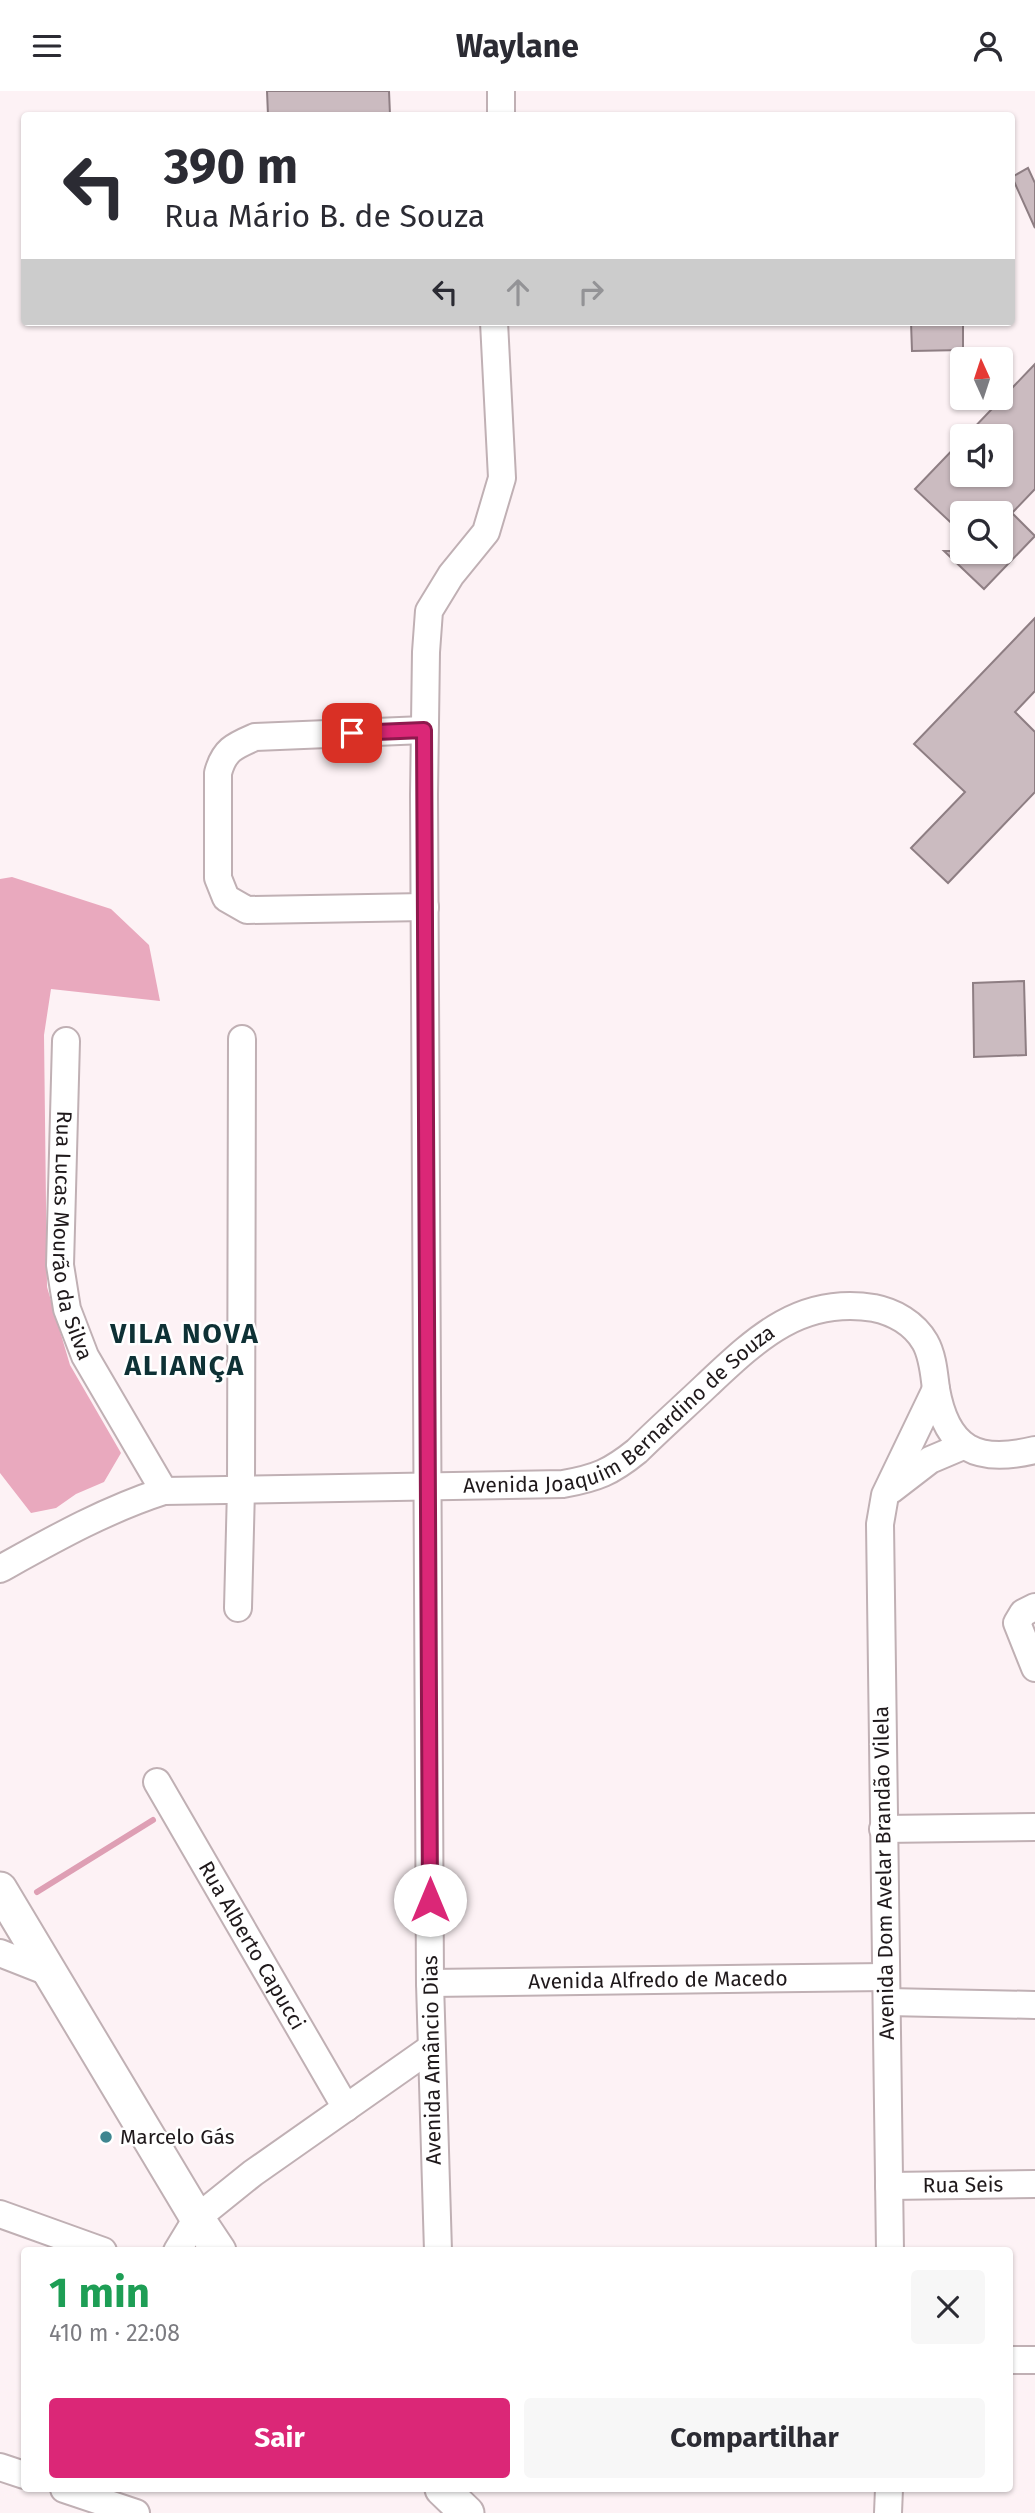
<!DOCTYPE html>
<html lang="pt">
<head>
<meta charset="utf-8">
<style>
	:root { --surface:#fff; --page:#f7f7f7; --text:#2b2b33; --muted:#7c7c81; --accent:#db2777 }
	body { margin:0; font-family:"Fira Sans",sans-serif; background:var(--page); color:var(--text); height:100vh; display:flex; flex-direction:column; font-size:26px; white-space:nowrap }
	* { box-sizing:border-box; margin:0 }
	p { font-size:23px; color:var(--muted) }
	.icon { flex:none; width:38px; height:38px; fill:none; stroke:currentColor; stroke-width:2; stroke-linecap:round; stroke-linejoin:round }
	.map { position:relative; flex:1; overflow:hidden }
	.details { position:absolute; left:21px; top:2156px; width:992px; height:245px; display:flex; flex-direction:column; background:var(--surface); border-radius:7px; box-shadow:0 2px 5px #0004 }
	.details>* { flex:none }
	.hud { position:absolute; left:21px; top:21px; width:994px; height:214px; border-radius:7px; box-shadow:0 2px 5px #0004; background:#fff; color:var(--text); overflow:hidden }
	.needle { width:46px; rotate:357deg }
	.controls { position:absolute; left:950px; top:256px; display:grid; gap:14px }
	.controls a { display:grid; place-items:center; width:63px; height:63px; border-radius:7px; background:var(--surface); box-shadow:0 2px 5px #0004; font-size:35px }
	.pin { position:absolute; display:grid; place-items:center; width:60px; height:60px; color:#fff; margin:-30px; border-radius:14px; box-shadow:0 4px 10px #0006 }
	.me { position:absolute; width:77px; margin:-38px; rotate:0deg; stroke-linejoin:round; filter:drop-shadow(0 0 5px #0008) }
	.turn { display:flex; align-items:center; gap:24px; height:147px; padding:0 28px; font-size:32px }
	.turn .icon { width:91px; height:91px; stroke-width:2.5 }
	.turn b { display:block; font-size:49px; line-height:60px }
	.lanes { display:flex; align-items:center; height:66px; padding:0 28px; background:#0003; justify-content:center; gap:35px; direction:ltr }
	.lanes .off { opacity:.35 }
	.round { display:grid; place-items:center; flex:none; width:74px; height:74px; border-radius:7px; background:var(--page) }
	.head { display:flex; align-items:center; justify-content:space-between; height:119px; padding:0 28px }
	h1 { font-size:42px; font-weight:700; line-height:52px; color:#1e9e55 }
	.primary-button { display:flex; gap:14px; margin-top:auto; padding:14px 28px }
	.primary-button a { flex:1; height:80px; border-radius:7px; background:var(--accent); color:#fff; font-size:28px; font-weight:700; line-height:80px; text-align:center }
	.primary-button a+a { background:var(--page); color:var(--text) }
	header { display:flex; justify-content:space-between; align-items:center; height:91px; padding:0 28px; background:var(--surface); font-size:32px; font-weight:700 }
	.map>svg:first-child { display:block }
	.forest { fill:#e9a9be }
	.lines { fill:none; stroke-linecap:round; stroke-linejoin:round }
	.stream { stroke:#de9fb4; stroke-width:6 }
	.building { fill:#cbbbc0; stroke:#8e7e83; stroke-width:2 }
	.minor-casing { stroke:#c0b0b4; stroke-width:30 }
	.major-casing { stroke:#c0b0b4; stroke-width:37 }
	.minor { stroke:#fff; stroke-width:26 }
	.major { stroke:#fff; stroke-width:33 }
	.route-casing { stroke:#8e194d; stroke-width:18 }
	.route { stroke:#db2777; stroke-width:12 }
	.poi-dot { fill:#3f8690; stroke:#fff; stroke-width:2.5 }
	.labels { text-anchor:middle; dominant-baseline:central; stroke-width:5; stroke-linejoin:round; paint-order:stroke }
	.street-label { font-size:21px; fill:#1f191b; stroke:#fff }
	.poi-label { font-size:21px; fill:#1f191b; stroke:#fff; text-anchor:start }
	.district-label { font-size:28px; font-weight:bold; letter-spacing:2px; fill:#0e3135; stroke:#fff }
</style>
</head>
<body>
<header><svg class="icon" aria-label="menu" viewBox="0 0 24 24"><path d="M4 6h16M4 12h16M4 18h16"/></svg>Waylane<svg class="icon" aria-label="person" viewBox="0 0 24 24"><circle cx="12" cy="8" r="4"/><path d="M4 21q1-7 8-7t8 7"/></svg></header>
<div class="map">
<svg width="1035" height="2422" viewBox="0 0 1035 2422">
	<rect width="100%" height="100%" fill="#fdf2f5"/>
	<path class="forest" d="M12,786l99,32 38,36 11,56 -109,-12 -7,46 3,252 23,78 51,88 -17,29 -28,12 -20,14 -25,5 -31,-40v-594z"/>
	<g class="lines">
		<path class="stream" d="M37,1801l116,-72"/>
	</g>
	<g class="building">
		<path d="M267,0h122l1,24h-122z"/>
		<path d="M1028,77l7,15v45l-23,-51z"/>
		<path d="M911,231h52v28l-51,1z"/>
		<path d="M1035,273v125l-23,24 23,23 -51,53 -40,-38h57v-38h-39v20l-47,-44 47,-49v34h39v-38h-35z"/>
		<path d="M1035,527v73l-20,21 20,20v60l-87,91 -37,-35 54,-56 -51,-48z"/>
		<path d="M1024,890l2,74 -52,2 -1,-74z"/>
	</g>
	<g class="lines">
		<defs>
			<g id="minor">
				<path d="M501,24v-24"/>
				<path d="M424,639l-169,7c-21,9 -31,13 -37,36v105l8,20 21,12 178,-3"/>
				<path id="s1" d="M66,950l-6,224 7,44 18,47 79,135"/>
				<path d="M891,1399l39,-30 33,-14"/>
				<path id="s2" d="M0,1478c54,-30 105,-59 164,-78l399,-7c34,-6 48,-12 74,-33 23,-23 47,-44 70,-66 49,-46 93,-89 167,-77 20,4 40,15 51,34 8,14 9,32 11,47 11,61 41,75 99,61"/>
				<path d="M1035,1516l-12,6 -6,10 18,45"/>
				<path d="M238,1517l3,-119 1,-450"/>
				<path id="s3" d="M157,1691l189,326"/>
				<path d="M883,1738l152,-2"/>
				<path d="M0,1862l48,19"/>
				<path id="s4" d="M430,1892l455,-6"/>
				<path d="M887,1911l148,3"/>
				<path id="s5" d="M889,2095l146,-2"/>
				<path d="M0,2123l103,37"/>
				<path d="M177,2160l20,-33 56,-45 178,-125"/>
				<path d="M438,2160l-8,-268 -6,-1188 2,-143 3,-41 22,-36 35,-43 16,-54 -8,-156"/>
				<path d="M890,2160l-10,-727 5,-29 51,-106"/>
				<path d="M1010,2269h25"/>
				<path d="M0,2376l24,8"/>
				<path d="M64,2398l72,24"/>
				<path d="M888,2422l1,-24"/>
			</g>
			<g id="major">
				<path d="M0,1798l197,329 22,33"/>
				<path d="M442,2398l25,24"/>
			</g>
		</defs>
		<use href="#minor" class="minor-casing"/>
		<use href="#major" class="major-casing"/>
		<use href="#minor" class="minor"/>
		<use href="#major" class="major"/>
	</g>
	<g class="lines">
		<defs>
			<path id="route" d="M352,642l72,-3 6,1170"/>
		</defs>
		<use href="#route" class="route-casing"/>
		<use href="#route" class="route"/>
	</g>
	<circle class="poi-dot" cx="106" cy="2046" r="7"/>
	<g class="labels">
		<g class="street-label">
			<text stroke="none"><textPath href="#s1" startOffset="196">Rua Lucas Mourão da Silva</textPath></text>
			<text stroke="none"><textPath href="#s2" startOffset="663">Avenida Joaquim Bernardino de Souza</textPath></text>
			<text transform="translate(884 1782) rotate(-91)">Avenida Dom Avelar Brandão Vilela</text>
			<text stroke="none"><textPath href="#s3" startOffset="189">Rua Alberto Capucci</textPath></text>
			<text stroke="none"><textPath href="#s4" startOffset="228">Avenida Alfredo de Macedo</textPath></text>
			<text transform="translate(432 1969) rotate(-91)">Avenida Amâncio Dias</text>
			<text stroke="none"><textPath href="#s5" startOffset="74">Rua Seis</textPath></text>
		</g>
		<g class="poi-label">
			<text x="120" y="2046">Marcelo Gás</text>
		</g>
		<g class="district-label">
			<text x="185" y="1242">VILA NOVA<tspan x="185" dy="32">ALIANÇA</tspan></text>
		</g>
	</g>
</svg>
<div class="controls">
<a><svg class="needle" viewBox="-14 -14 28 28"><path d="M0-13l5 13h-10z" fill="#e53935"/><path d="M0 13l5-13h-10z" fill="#7c7c81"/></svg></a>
<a><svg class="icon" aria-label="sound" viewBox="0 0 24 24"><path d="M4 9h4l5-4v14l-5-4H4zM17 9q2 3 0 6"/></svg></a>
<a><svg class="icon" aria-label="search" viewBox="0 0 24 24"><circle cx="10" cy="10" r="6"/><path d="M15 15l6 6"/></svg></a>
</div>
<div class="pin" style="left:352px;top:642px;background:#d93025"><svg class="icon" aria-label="arrive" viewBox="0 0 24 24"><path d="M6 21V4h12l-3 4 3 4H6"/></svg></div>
<svg class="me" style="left:430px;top:1809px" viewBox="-20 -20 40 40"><circle r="19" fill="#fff"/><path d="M0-13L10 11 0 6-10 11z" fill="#db2777"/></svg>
<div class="hud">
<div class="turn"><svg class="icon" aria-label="left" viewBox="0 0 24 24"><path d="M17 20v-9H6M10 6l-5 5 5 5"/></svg><div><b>390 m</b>Rua Mário B. de Souza</div></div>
<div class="lanes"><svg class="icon" aria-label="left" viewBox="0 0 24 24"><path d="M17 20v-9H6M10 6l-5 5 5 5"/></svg><svg class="icon off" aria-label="ahead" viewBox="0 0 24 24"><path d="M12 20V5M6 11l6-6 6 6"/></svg><svg class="icon off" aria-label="right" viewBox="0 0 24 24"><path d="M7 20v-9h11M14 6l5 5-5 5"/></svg></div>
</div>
<section class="details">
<div class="head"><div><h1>1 min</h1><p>410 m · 22:08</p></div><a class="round"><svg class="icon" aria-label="close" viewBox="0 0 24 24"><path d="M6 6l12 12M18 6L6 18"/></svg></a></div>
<div class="primary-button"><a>Sair</a><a>Compartilhar</a></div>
</section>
</div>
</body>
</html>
